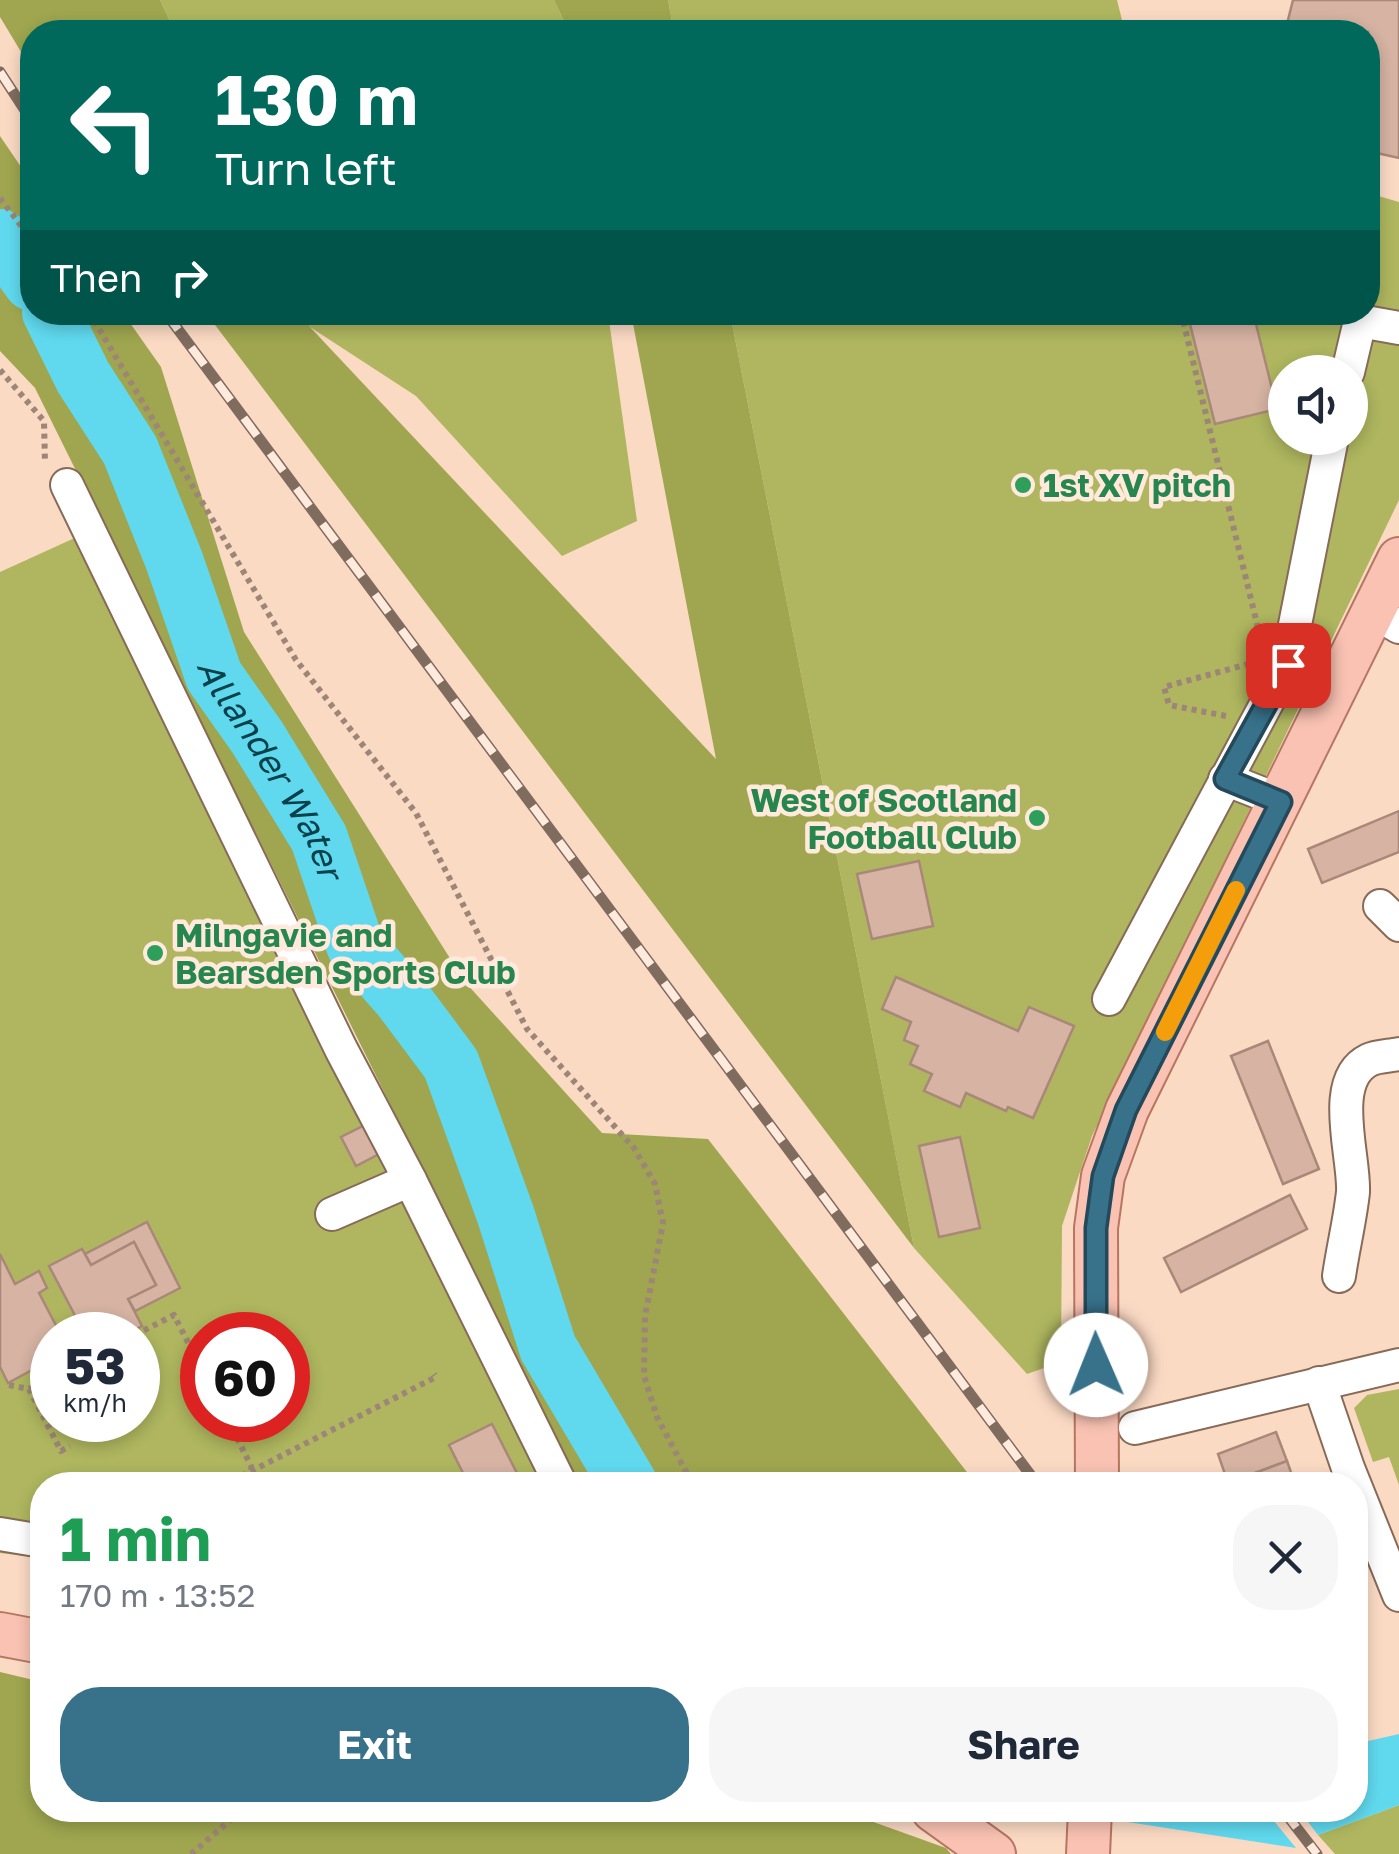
<!DOCTYPE html>
<html lang="en">
<head>
<meta charset="utf-8">
<style>
	:root { --surface:#fff; --page:#f6f6f7; --text:#1f2937; --muted:#747a83; --accent:#37718a }
	body { margin:0; font-family:"Golos Text",sans-serif; background:var(--page); color:var(--text); height:100vh; display:flex; flex-direction:column; font-size:38px; white-space:nowrap }
	* { box-sizing:border-box; margin:0 }
	p { font-size:32px; color:var(--muted) }
	.icon { flex:none; width:55px; height:55px; fill:none; stroke:currentColor; stroke-width:2; stroke-linecap:round; stroke-linejoin:round }
	.map { position:relative; flex:1; overflow:hidden }
	.details { position:absolute; left:30px; top:1472px; width:1338px; height:350px; display:flex; flex-direction:column; background:var(--surface); border-radius:40px; box-shadow:0 5px 15px #0003 }
	.details>* { flex:none }
	.hud { position:absolute; left:20px; top:20px; width:1360px; height:305px; border-radius:40px; box-shadow:0 5px 15px #0003; background:#00695c; color:#fff; overflow:hidden }
	.fabs { position:absolute; left:1268px; top:355px; display:grid; gap:20px }
	.fabs a { display:grid; place-items:center; width:100px; height:100px; border-radius:50%; background:var(--surface); box-shadow:0 5px 15px #0003; font-size:50px }
	.speed { position:absolute; left:30px; top:1312px; display:flex; gap:20px; font-size:50px; font-weight:700; text-align:center }
	.speed>* { display:grid; place-content:center; width:130px; height:130px; border-radius:50%; background:var(--surface); box-shadow:0 5px 15px #0003; line-height:1 }
	.speed small { font-size:25px; font-weight:400 }
	.speed .limit { border:15px solid #d22; background:#fff; color:#111 }
	.pin { position:absolute; display:grid; place-items:center; width:85px; height:85px; color:#fff; margin:-42px; border-radius:20px; box-shadow:0 5px 15px #0006 }
	.me { position:absolute; width:110px; margin:-55px; rotate:359deg; stroke-linejoin:round; filter:drop-shadow(0 0 8px #0008) }
	.turn { display:flex; align-items:center; gap:35px; height:210px; padding:0 30px; font-size:45px }
	.turn .icon { width:130px; height:130px; stroke-width:2.5 }
	.turn b { display:block; font-size:70px; line-height:85px }
	.then { display:flex; align-items:center; height:95px; padding:0 30px; background:#0003; gap:20px; font-size:38px }
	.round { display:grid; place-items:center; flex:none; width:105px; height:105px; border-radius:40px; background:var(--page) }
	.overview { display:flex; align-items:center; justify-content:space-between; height:170px; padding:0 30px }
	h1 { font-size:60px; font-weight:700; line-height:75px; color:#1e9e55 }
	.cta { display:flex; gap:20px; margin-top:auto; padding:20px 30px }
	.cta a { flex:1; height:115px; border-radius:40px; background:var(--accent); color:#fff; font-size:40px; font-weight:700; line-height:115px; text-align:center }
	.cta a+a { background:var(--page); color:var(--text) }
	.map>svg:first-child { display:block }
	.green { fill:#afb65f; fill-rule:evenodd }
	.forest { fill:#9fa64f }
	.water { fill:#60d9ef }
	.lines { fill:none; stroke-linecap:round; stroke-linejoin:round }
	.river { stroke:#60d9ef; stroke-width:58 }
	.building { fill:#d6b3a3; stroke:#aa8879; stroke-width:2.5 }
	.minor-casing { stroke:#876a57; stroke-width:36 }
	.major-casing { stroke:#b67662; stroke-width:46 }
	.path { stroke:#9d8677; stroke-width:6; stroke-dasharray:5 5; stroke-linecap:butt }
	.minor { stroke:#fff; stroke-width:32 }
	.major { stroke:#f9c2b2; stroke-width:42 }
	.rail-casing { stroke:#7f6c5e; stroke-width:11 }
	.rail { stroke:#ffeadd; stroke-width:8; stroke-dasharray:22; stroke-linecap:butt }
	.route-casing { stroke:#24495a; stroke-width:25 }
	.route { stroke:#37718a; stroke-width:18 }
	.slow { stroke:#f59e0b; stroke-width:18 }
	.leisure-dot { fill:#2e9e5b; stroke:#ffeadd; stroke-width:4 }
	.labels { text-anchor:middle; dominant-baseline:central; stroke-width:9; stroke-linejoin:round; paint-order:stroke }
	.leisure-label { font-size:32px; font-weight:bold; fill:#27864d; stroke:#ffeadd; text-anchor:start }
	.water-label { font-size:35px; font-style:italic; fill:#07414a; stroke:#ffeadd }
</style>
</head>
<body>
<div class="map">
<svg width="1399" height="1854" viewBox="0 0 1399 1854">
	<rect width="100%" height="100%" fill="#fbdac4"/>
	<g class="green">
		<path d="M160,0h394l15,32h-394z"/>
		<path d="M668,0h449l8,32h-451z"/>
		<path d="M1368,193l31,9v298l-307,636 -30,90 -1,136 -34,12 -113,-126 -184,-935 638,-1zM1285,372h65v66h-65z"/>
		<path d="M304,313h304l29,208 -75,35 -146,-160 -106,-69z"/>
		<path d="M101,526l471,959h-530v73l-42,-5v-981zM52,1335h86v85h-86zM202,1335h86v85h-86z"/>
		<path d="M1399,1389v96l-10,-28 -16,5 -19,-54 13,-13z"/>
		<path d="M1399,1805v49h-64l-17,-19z"/>
	</g>
	<g class="forest">
		<path d="M0,0h160l15,32h-143v38l-32,-53z"/>
		<path d="M554,0h114l6,32h-105z"/>
		<path d="M0,136l32,47v129l91,1 38,54 83,265 221,350 137,151 106,6 269,346h-398l-544,-1097 -35,-37z"/>
		<path d="M206,313h98l6,14 406,432 -85,-446h99l184,935z"/>
		<path d="M0,1672l42,10v128h798l106,38 5,6h-951z"/>
	</g>
	<g class="water">
		<path d="M1399,1734v71l-81,30 -19,-25h56v-66z"/>
		<path d="M1121,1810h144l31,38 -175,-27z"/>
	</g>
	<g class="lines">
		<g class="river">
			<path d="M0,238l32,44"/>
			<path id="s1" d="M51,312l32,65 47,73 44,110 40,116 43,61 62,101 36,107 46,52 50,67 55,152 42,132 81,137"/>
		</g>
	</g>
	<g class="building">
		<path d="M1293,0h106v158l-31,-7v-119h-83z"/>
		<path d="M1187,312h66l24,97 -62,15z"/>
		<path d="M1399,811v41l-77,31 -14,-34z"/>
		<path d="M919,861l14,65 -61,13 -15,-65z"/>
		<path d="M896,977l122,54 11,-24 45,19 -41,92 -25,-11 -2,4 -40,-18 -6,14 -36,-16 8,-17 -22,-10 8,-18 -14,-6 7,-18 -29,-13z"/>
		<path d="M1268,1041l51,128 -36,15 -52,-128z"/>
		<path d="M365,1125l14,29 -23,12 -15,-29z"/>
		<path d="M960,1137l20,91 -41,9 -20,-91z"/>
		<path d="M1290,1195l17,34 -126,63 -17,-34z"/>
		<path d="M147,1222l33,66 -45,23 -7,-12 28,-14 -22,-43 -43,23 -6,-11z"/>
		<path d="M134,1242l22,43 -28,14 14,27 -17,9h-6l-4,-9 -16,9h-47v24l-44,24 -8,-16v-113l15,30 24,-13 8,17 -8,5 22,42 19,-10 -31,-59 33,-17 9,16z"/>
		<path d="M492,1424l31,61h-54l-20,-40z"/>
		<path d="M1276,1432l11,29 -59,22 -10,-29z"/>
		<path d="M1287,1461l6,17 -20,7h-28l-3,-7z"/>
	</g>
	<g class="lines">
		<defs>
			<g id="minor">
				<path d="M1348,372l12,-51 39,7"/>
				<path d="M67,485l274,564 69,131"/>
				<path d="M1373,611l26,16"/>
				<path d="M1225,779l56,22"/>
				<path d="M1380,906l19,19"/>
				<path d="M1109,999l178,-334 45,-227"/>
				<path d="M332,1214l78,-34 151,305"/>
				<path d="M1339,1276c4,-28 11,-56 14,-84 2,-35 -25,-112 16,-132 8,-4 21,-4 30,-6"/>
				<path d="M1319,1383l29,85 51,127"/>
				<path d="M1135,1428l264,-63"/>
				<path d="M0,1534l42,7"/>
			</g>
			<g id="major">
				<path d="M1097,1485l-1,-257 7,-52 24,-66 272,-551"/>
				<path d="M0,1634l42,8"/>
				<path d="M933,1810l61,44"/>
				<path d="M1088,1854l2,-44"/>
			</g>
		</defs>
		<use href="#minor" class="minor-casing"/>
		<use href="#major" class="major-casing"/>
		<g class="path">
			<path d="M0,198l32,42"/>
			<path d="M89,312l207,348 120,153 111,216 107,119 21,36 8,39 -18,93 -1,60 13,41 36,68"/>
			<path d="M1181,312l78,320"/>
			<path d="M0,370l44,51 1,42"/>
			<path d="M1226,716l-57,-11 -5,-18 88,-24"/>
			<path d="M135,1335l39,-20 28,55"/>
			<path d="M9,1385l20,4 32,62 9,-5"/>
			<path d="M29,1389l23,-12"/>
			<path d="M228,1420l23,46 3,19"/>
			<path d="M224,1485l212,-108 -2,-3"/>
			<path d="M191,1854l51,-44"/>
		</g>
		<use href="#minor" class="minor"/>
		<use href="#major" class="major"/>
		<defs>
			<g id="rail">
				<path d="M0,72l32,49"/>
				<path d="M165,312l873,1173"/>
				<path d="M1283,1810l34,44"/>
			</g>
		</defs>
		<use href="#rail" class="rail-casing"/>
		<use href="#rail" class="rail"/>
	</g>
	<g class="lines">
		<defs>
			<path id="route" d="M1096,1365v-137l7,-52 23,-66 155,-308 -56,-23 63,-114"/>
		</defs>
		<use href="#route" class="route-casing"/>
		<use href="#route" class="route"/>
		<path class="slow" d="M1165,1032l71,-142"/>
	</g>
	<g class="leisure-dot">
		<circle cx="1023" cy="485" r="10"/>
		<circle cx="1037" cy="818" r="10"/>
		<circle cx="155" cy="953" r="10"/>
	</g>
	<g class="labels">
		<g class="leisure-label">
			<text x="1043" y="485">1st XV pitch</text>
			<text x="1017" y="800" text-anchor="end">West of Scotland<tspan x="1017" dy="37">Football Club</tspan></text>
			<text x="175" y="935">Milngavie and<tspan x="175" dy="37">Bearsden Sports Club</tspan></text>
		</g>
		<g class="water-label">
			<text stroke="none"><textPath href="#s1" startOffset="510">Allander Water</textPath></text>
		</g>
	</g>
</svg>
<div class="fabs">
<a><svg class="icon" aria-label="sound" viewBox="0 0 24 24"><path d="M4 9h4l5-4v14l-5-4H4zM17 9q2 3 0 6"/></svg></a>
</div>
<div class="speed"><div>53<small>km/h</small></div><div class="limit">60</div></div>
<div class="pin" style="left:1288px;top:665px;background:#d93025"><svg class="icon" aria-label="arrive" viewBox="0 0 24 24"><path d="M6 21V4h12l-3 4 3 4H6"/></svg></div>
<svg class="me" style="left:1096px;top:1365px" viewBox="-20 -20 40 40"><circle r="19" fill="#fff"/><path d="M0-13L10 11 0 6-10 11z" fill="#37718a"/></svg>
<div class="hud">
<div class="turn"><svg class="icon" aria-label="left" viewBox="0 0 24 24"><path d="M17 20v-9H6M10 6l-5 5 5 5"/></svg><div><b>130 m</b>Turn left</div></div>
<div class="then">Then<svg class="icon" aria-label="right" viewBox="0 0 24 24"><path d="M7 20v-9h11M14 6l5 5-5 5"/></svg></div>
</div>
<section class="details">
<div class="overview"><div><h1>1 min</h1><p>170 m · 13:52</p></div><a class="round"><svg class="icon" aria-label="close" viewBox="0 0 24 24"><path d="M6 6l12 12M18 6L6 18"/></svg></a></div>
<div class="cta"><a>Exit</a><a>Share</a></div>
</section>
</div>
</body>
</html>
